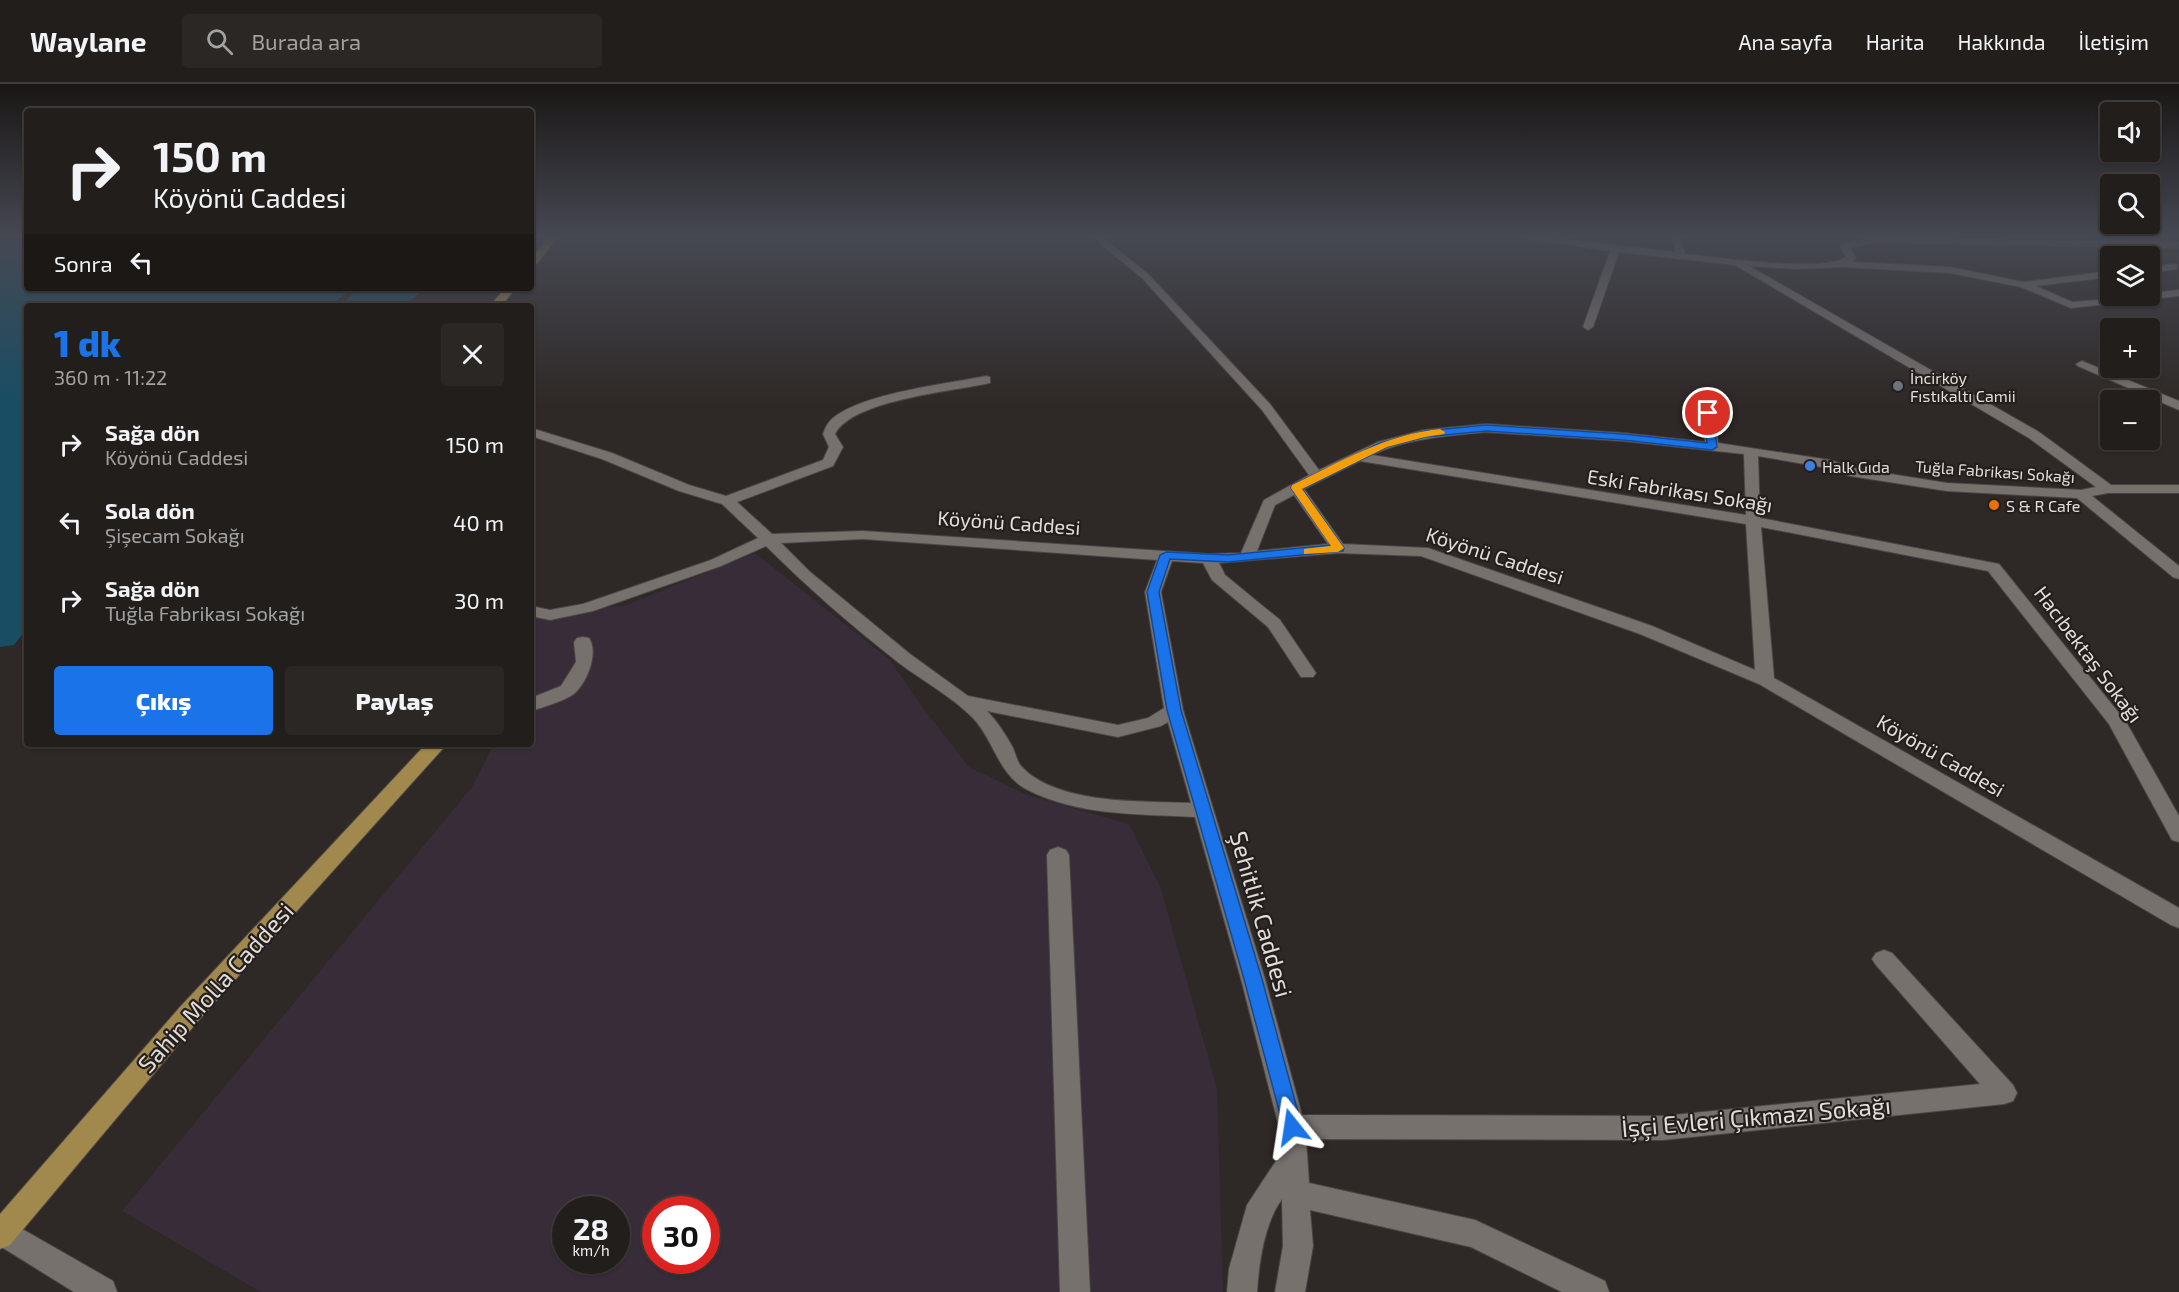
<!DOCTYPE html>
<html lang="tr">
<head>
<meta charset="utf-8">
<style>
	:root { --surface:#221e1c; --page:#2a2725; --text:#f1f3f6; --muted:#a2a2a3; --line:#3f3c3b; --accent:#1a73e8 }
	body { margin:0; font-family:"Exo 2",sans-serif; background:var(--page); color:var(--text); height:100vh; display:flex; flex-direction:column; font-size:22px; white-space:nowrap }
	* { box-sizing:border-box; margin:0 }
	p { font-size:20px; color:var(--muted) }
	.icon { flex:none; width:33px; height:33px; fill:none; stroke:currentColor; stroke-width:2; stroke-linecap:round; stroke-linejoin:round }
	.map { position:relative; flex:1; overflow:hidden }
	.details { position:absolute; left:24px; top:219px; width:510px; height:444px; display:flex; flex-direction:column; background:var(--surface); border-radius:6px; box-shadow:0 2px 4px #0004,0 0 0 2px var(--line) }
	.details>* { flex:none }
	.guide { position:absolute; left:24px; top:24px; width:510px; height:183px; border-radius:6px; box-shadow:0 2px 4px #0004,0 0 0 2px var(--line); background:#221e1c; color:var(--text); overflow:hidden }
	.buttons { position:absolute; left:2100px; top:18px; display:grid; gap:12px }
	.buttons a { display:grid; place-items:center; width:60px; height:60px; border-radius:6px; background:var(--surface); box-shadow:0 2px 4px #0004,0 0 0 2px var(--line); font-size:30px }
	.speed { position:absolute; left:552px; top:1112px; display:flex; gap:12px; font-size:30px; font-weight:700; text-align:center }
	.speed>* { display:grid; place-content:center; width:78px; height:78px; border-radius:50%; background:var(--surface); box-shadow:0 2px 4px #0004,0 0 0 2px var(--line); line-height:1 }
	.speed small { font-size:15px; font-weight:400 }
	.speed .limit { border:9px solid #d22; background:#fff; color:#111 }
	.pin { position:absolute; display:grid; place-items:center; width:51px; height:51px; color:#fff; margin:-26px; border:3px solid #fff; border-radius:50%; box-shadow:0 2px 6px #0007 }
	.me { position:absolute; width:66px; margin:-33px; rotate:345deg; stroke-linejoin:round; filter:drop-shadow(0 0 4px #0008) }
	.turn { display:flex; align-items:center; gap:21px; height:126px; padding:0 30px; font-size:27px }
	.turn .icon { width:78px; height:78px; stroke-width:2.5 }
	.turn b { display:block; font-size:42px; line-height:51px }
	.then { display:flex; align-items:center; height:57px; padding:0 30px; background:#0003; gap:12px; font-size:22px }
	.round { display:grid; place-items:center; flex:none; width:63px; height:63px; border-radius:6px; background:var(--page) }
	.overview { display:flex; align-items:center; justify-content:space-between; height:102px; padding:0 30px }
	h1 { font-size:36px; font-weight:800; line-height:45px; color:var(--accent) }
	.primary-button { display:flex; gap:12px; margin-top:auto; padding:12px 30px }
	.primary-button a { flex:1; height:69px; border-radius:6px; background:var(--accent); color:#fff; font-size:24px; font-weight:800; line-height:69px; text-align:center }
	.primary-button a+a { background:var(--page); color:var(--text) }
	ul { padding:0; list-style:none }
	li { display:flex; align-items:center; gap:18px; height:78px; padding:0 30px }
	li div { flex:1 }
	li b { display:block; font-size:22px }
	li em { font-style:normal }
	header { display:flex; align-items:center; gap:36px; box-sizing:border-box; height:84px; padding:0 30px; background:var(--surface); border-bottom:2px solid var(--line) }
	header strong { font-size:28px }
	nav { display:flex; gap:33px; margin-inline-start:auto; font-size:21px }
	.search { width:420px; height:54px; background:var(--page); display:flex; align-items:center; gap:15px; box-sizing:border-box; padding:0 21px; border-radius:6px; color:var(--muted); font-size:22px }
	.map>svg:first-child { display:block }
	.medical { fill:#392c39; fill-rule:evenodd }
	.water { fill:#184d64 }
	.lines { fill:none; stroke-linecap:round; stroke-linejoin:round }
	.minor-casing { stroke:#4b4644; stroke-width:2 }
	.major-casing { stroke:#4b4644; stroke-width:2 }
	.minor { fill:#77716e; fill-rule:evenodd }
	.major { fill:#a1884d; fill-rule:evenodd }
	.route { fill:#1a73e8; stroke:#114b97; stroke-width:1.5 }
	.slow { fill:#f59e0b }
	.worship-dot { fill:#6b7280; stroke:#241f1d; stroke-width:2 }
	.shop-dot { fill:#3f7fe0; stroke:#241f1d; stroke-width:2 }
	.food-dot { fill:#e8710a; stroke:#241f1d; stroke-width:2 }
	.labels { text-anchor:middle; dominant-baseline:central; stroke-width:4.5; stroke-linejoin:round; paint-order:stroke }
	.far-poi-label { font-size:16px; fill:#e0dddb; stroke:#241f1d; text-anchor:start }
	.far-street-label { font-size:16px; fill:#e0dddb; stroke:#241f1d }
	.street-label { font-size:20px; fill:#e0dddb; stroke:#241f1d }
	.near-street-label { font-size:24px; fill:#e0dddb; stroke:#241f1d }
</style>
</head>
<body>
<header>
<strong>Waylane</strong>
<div class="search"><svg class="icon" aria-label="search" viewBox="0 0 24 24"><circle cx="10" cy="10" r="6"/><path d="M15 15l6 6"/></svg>Burada ara</div>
<nav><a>Ana sayfa</a><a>Harita</a><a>Hakkında</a><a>İletişim</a></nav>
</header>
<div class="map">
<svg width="2179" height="1208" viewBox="0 0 2179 1208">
	<rect width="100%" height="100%" fill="#2e2826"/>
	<path class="medical" d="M755,469l134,106 34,49 46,59 58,28 102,29 32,65 56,200 6,203h-962l-139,-81 350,-424 22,-43h37v-126l12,-5h18l65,-8zM566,1125h50v51h-50zM656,1125h50v51h-50z"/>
	<g class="water">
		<path d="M0,153h27v51h325l-22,18h-303v323l-13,16 -14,2z"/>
		<path d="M359,204h67l-22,18h-64l10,-1 1,-2 -9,1z"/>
	</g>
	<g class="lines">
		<defs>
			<g id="minor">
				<path d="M1092,153h10l46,37 122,130 49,66 59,-28 46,-12 62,-6 137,9 82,9 -4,-46 6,-4 6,4 5,47 112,17 23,8 94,15 134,7 15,-3 -67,-49 -294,-173 -116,-13 -26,75 -5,3 -5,-3 27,-76 -97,-14h31l132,15 -4,-15h9l4,17c30,3 140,19 161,3l-6,-11 2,-2 29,-7 308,5v6l-307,-5 -22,5 6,10 -4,4 98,5 74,15 86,-11v6l-74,9 36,16 78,-6v-3l29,-3v6l-108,12 -50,-21 -71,-14 -107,-6 -45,2 -49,-3 290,166 72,53h68v8h-71l-16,3 87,70v13l-6,-2 -96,-79 -130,-7 -97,-15 -23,-8 -69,-12 2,62 239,46 127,158 53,94v26l-7,-2 -63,-116 -121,-153 -227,-44 13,151 405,230v20l-8,-3 -412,-241 -119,-50 -219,-78 -83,-3 -119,10 6,12 55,45 36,53 -3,4h-12l-33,-50 -56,-47 -9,-17 -31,-2 -11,31 22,118 82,269 37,136 361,1 317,-32 -104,-119 -4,-6 4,-6 8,-3 8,3 121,132 4,8 -4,8 -9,3 -341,36 -357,-1 3,44 166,37 130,61 4,11h-47l-91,-45 -161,-37 3,36 -8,46h-30l8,-46 -1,-47c-18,25 -23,63 -25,93h-30l2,-23 18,-64 33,-50 -1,-28 -38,-148 -46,-162c-56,-3 -118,-1 -169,-28 -29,-16 -32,-50 -54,-72 -21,-21 -49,-36 -73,-54 -46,-36 -92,-76 -133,-117l-45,20 -128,45 -43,9 -19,-4v-10l19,4 33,-6 128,-44 47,-22 -36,-34 -43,-13 -77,-32 -71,-23v-8l81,25 77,32 37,11 97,-36 6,-13 -6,-13c2,-6 5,-12 10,-16 31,-25 113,-34 153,-42l4,1v6c-36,8 -138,17 -155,51l8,13 -10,19 -96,36 35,32 91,-3 346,23 32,-1 23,-53 45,-25 -47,-65 -120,-132zM1486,348l137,9 121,13 2,61 -374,-60c36,-17 75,-19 114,-23zM1360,377l386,63 9,146 -103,-44 -224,-78 -85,-4 -39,-55zM1294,411l34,49 -71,7 18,-46zM863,455l294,21 -12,32 19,116 -16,10 -30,7 -150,-29 -58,-42 -101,-83 -28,-28zM987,627l131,26 43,-11 7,-4 23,81c-49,-2 -136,2 -171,-38 -3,-5 -5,-12 -7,-17 -7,-13 -16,-27 -26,-37z"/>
				<path d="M2174,180l3,1v4l-27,4v-6z"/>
				<path d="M2082,277l97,40v9l-101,-44 -2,-2z"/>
				<path d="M583,553l6,1c10,15 -2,44 -14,55 -8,7 -34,15 -44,18v-13l30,-12 15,-24 -2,-20 3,-4z"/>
				<path d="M1058,763l8,3 3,5 21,437h-30l-13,-437 3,-5z"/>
				<path d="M3,1134l110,63 4,11h-43l-74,-46v-27z"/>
			</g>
			<g id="major">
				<path d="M549,153h9l-24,30 -3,1v-9z"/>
				<path d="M505,204h11l-15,18h-11z"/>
				<path d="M426,660h21l-249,277 -188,224 -10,4v-35l180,-207z"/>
			</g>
		</defs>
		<use href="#minor" class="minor-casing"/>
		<use href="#major" class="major-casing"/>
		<use href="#minor" class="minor"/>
		<use href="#major" class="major"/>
	</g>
	<linearGradient id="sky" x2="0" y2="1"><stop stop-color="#191615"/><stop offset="0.47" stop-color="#464852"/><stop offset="1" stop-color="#464852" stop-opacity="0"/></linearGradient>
	<rect width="2179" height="323" fill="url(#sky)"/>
	<path class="route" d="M1708,326l5,3 4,34 -5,3 -89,-10 -137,-9 -61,6 -38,10 -85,42 42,59 -1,3 -115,11 -58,-3 -11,33 22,118 81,269 40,148 -3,6 -7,3 -7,-3 -41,-154 -77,-269 -20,-118 13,-37 6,-3 62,3 103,-10 -40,-57 1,-3 88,-42 45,-12 61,-6 137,9 84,9 -3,-30z"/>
	<path class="slow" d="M1440,345l5,3 -1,2 -19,3 -38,10 -85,42 42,59 -6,4 -34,2v-5l27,-3 -40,-58 1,-3c48,-23 95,-51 148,-56z"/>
	<circle class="worship-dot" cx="1898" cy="302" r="6"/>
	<circle class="shop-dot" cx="1810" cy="382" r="6"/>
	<circle class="food-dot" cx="1994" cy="421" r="6"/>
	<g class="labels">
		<g class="far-poi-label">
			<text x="1910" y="293">İncirköy<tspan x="1910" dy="18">Fıstıkaltı Camii</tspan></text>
			<text x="1822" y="382">Halk Gıda</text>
			<text x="2006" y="421">S &amp; R Cafe</text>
		</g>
		<g class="far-street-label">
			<text transform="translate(1995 387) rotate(4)">Tuğla Fabrikası Sokağı</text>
		</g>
		<g class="street-label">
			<text transform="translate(1680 406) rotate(9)">Eski Fabrikası Sokağı</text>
			<text transform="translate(1009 438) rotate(4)">Köyönü Caddesi</text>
			<text transform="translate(1495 471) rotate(18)">Köyönü Caddesi</text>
			<text transform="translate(2089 570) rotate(53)">Hacıbektaş Sokağı</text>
			<text transform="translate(1941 671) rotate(30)">Köyönü Caddesi</text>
		</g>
		<g class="near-street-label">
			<text transform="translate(1262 830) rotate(74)">Şehitlik Caddesi</text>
			<text transform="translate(215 903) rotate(-48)">Sahip Molla Caddesi</text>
			<text transform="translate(1756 1032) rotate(-5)">İşçi Evleri Çıkmazı Sokağı</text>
		</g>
	</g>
</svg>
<div class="buttons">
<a><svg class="icon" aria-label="sound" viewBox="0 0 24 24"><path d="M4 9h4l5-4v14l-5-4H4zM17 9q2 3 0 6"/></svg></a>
<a><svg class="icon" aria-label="search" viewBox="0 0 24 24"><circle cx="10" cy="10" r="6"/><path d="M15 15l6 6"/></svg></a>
<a><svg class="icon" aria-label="layers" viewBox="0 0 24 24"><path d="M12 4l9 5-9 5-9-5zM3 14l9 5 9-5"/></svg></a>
<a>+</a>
<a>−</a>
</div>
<div class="speed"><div>28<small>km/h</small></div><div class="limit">30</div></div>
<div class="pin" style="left:1708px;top:329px;background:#d93025"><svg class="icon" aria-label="arrive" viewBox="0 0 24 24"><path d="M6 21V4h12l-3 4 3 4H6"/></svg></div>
<svg class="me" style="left:1292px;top:1043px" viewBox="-20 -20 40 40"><path d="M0-17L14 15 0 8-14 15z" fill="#1a73e8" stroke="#fff" stroke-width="4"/></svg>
<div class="guide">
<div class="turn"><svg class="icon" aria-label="right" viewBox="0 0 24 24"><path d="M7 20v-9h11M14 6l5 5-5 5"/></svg><div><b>150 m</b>Köyönü Caddesi</div></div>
<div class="then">Sonra<svg class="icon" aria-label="left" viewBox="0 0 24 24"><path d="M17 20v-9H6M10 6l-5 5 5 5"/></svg></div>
</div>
<section class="details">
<div class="overview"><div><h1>1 dk</h1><p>360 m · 11:22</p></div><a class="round"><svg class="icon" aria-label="close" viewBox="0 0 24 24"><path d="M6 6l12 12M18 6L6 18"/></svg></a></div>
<ul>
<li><svg class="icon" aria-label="right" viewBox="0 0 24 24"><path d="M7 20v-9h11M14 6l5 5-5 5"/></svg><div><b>Sağa dön</b><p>Köyönü Caddesi</p></div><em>150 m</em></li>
<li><svg class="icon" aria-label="left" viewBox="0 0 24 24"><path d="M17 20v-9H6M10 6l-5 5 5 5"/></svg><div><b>Sola dön</b><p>Şişecam Sokağı</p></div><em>40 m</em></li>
<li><svg class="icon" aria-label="right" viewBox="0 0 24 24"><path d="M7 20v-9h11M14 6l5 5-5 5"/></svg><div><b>Sağa dön</b><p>Tuğla Fabrikası Sokağı</p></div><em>30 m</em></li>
</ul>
<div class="primary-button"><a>Çıkış</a><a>Paylaş</a></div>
</section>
</div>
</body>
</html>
